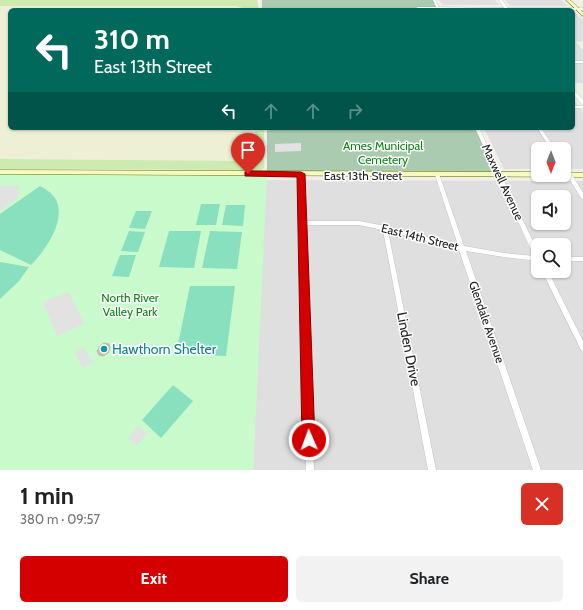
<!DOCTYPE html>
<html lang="en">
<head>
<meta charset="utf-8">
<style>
	:root { --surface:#fff; --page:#f2f2f2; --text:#202124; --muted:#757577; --accent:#d40000 }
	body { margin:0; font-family:Cabin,sans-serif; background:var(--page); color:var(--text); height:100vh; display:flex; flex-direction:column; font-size:15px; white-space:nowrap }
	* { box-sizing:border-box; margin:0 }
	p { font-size:13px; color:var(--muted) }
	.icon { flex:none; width:22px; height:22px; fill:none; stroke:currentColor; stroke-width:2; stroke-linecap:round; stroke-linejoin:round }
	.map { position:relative; height:470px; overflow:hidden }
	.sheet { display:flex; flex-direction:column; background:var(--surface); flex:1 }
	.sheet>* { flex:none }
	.hud { position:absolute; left:8px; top:8px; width:567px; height:122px; border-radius:6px; box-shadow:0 1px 3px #0004; background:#00695c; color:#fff; overflow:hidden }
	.needle { width:26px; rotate:180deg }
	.fabs { position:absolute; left:531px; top:142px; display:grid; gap:8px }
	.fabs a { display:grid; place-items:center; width:40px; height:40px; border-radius:6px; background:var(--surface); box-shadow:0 1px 3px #0004; font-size:20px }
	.pin { position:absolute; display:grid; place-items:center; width:34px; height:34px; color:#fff; margin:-41px -17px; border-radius:50% 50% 50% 0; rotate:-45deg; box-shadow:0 0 4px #0007 }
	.pin .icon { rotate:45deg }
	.me { position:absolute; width:44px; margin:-22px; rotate:358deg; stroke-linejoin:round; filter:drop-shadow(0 0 3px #0008) }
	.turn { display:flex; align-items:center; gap:14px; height:84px; padding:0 20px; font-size:18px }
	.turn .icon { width:52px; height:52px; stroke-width:2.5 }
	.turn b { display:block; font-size:28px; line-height:34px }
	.lanes { display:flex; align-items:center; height:38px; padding:0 20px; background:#0003; justify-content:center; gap:20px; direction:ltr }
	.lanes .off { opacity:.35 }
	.round { display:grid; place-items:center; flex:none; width:42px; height:42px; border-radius:6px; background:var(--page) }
	.overview { display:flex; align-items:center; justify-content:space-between; height:68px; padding:0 20px }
	h1 { font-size:24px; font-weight:800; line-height:30px }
	.primary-button { display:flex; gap:8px; margin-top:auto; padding:8px 20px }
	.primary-button a { flex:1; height:46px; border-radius:6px; background:var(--accent); color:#fff; font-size:16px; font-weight:800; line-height:46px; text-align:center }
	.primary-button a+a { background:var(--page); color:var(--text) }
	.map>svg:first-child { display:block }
	.residential { fill:#e0dfdf; fill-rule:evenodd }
	.farmland { fill:#eef0d5 }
	.grass { fill:#cdebb0 }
	.cemetery { fill:#aacbaf }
	.park { fill:#c8facc }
	.pitch { fill:#88e0be }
	.parking { fill:#e2e2e2 }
	.building { fill:#c7bfb8; stroke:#c4b6ab }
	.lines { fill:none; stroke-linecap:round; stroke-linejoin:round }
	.minor-casing { stroke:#a9a9a9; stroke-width:0.5 }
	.secondary-casing { stroke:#707d05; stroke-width:1 }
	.minor { fill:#fff; fill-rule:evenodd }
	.secondary { fill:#f7fabf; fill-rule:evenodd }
	.route { fill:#d40000; stroke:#8a0000 }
	.culture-dot { fill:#0f9aa8; stroke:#fff; stroke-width:1.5 }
	.labels { text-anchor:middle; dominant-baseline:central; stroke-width:3; stroke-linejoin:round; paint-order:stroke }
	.park-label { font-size:12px; fill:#0c8416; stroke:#fff }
	.street-label { font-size:12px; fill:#222; stroke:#fff }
	.near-culture-label { font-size:14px; fill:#0d838f; stroke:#fff; text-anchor:start }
	.near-street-label { font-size:14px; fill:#222; stroke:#fff }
</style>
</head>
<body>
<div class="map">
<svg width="583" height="470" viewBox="0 0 583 470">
	<rect width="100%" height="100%" fill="#f2efe9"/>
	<g class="residential">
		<path d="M439,0h56l4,5h-56z"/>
		<path d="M505,0h56l7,6h-58z"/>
		<path d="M573,11l10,9v21l-7,1 7,8v33h-10z"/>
		<path d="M573,99l10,13v57h-19v-20h-26v20h-34l-20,-41h89z"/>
		<path d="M266,180l317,1v289h-330zM538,197h26v26h-26zM538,245h26v26h-26z"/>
	</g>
	<path class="farmland" d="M0,6h236l13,4h-239v118h245l-2,33 -253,-2z"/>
	<g class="grass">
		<path d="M0,0h257l2,10h-10l-13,-4h-236z"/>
		<path d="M255,128h9v40l-3,2 -261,-1v-10l253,2z"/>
	</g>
	<g class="cemetery">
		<path d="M262,0h172l4,8h-20l1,2h-157z"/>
		<path d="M267,128h210l23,47 -233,-1z"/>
	</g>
	<path class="park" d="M0,172l267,2 -14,296h-253z"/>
	<g class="pitch">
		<path d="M40,186c5,3 11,6 15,12 13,21 -10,53 -24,67l-31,-15v-36z"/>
		<path d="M201,204h19l-4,21h-20z"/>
		<path d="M226,205h19l-2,21 -21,-1z"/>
		<path d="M136,211h16l-7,18 -16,-1z"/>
		<path d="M129,231l16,1 -7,20 -17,-1z"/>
		<path d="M169,231h32l-7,37 -35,-1z"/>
		<path d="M210,231l32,1 -5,37 -35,-1z"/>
		<path d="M120,255h16l-7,22 -17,-1z"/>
		<path d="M0,262l29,5 -10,14 -19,18z"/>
		<path d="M190,286h45l-9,70 -50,-2z"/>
		<path d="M173,385l20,16 -32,37 -19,-18z"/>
	</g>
	<g class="parking">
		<path d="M301,143v8l-26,1v-8z"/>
		<path d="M0,186h20l-3,6 2,2 -2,4 -17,13z"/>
		<path d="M69,292l15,32 -27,12 -14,-34z"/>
		<path d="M84,347l9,15 -10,6 -8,-15z"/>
		<path d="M138,426l9,7 -10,13 -9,-8z"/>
	</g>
	<path class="building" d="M104,343l5,1 1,4 -2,5 -5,3 -4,-1 -2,-4 3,-5z"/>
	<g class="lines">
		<defs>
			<g id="minor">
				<path d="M433,0h2l4,7 65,1 -5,-8h3l6,8h75v2l-163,-1 1,1h-4l-1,-2 2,-1h18z"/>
				<rect x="573" y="61" width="10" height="2"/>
				<path d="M573,90h1l9,10v4h-1l-9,-10z"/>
				<rect x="573" y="106" width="10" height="2"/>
				<path d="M475,128h4l59,124v9l-34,-4 -38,-6 75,219h-8l-74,-220 -71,-19 48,239h-8l-45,-240 -24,-5h-54l9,245h-8l-7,-296 2,-2 2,2 2,47h54l26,5 73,19 -23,-70v-1h4l25,72 40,7 30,3z"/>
				<path d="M537,128h4l14,21h-4z"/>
				<path d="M564,164l2,1 17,28v6l-2,-1 -17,-28z"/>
				<rect x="564" y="257" width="19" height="4"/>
				<path d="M542,271h6l35,70v10l-2,-1z"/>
			</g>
			<g id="secondary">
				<path d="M566,0h4l13,12v4z"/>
				<path d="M0,170l538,2v3h26v-3l19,1v4l-583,-3z"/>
			</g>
		</defs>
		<use href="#minor" class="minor-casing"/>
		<use href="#secondary" class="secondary-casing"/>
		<use href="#minor" class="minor"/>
		<use href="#secondary" class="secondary"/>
	</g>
	<path class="route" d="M248,171l53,1 4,2 10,266 -2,4 -4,2 -5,-2 -2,-4 -5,-263 -52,-1v-4z"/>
	<circle class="culture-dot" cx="104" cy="349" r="4"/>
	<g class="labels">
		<g class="park-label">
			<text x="383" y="145">Ames Municipal<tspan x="383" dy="14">Cemetery</tspan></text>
			<text x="130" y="297">North River<tspan x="130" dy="14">Valley Park</tspan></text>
		</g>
		<g class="street-label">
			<text x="363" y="175">East 13th Street</text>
			<text transform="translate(503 182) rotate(65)">Maxwell Avenue</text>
			<text transform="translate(420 237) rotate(14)">East 14th Street</text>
			<text transform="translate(487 322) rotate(71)">Glendale Avenue</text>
		</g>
		<g class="near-culture-label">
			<text x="112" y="349">Hawthorn Shelter</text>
		</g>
		<g class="near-street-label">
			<text transform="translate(409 349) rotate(79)">Linden Drive</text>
		</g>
	</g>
</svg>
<div class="fabs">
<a><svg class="needle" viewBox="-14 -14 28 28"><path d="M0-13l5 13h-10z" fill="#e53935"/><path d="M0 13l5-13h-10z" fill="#757577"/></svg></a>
<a><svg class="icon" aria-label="sound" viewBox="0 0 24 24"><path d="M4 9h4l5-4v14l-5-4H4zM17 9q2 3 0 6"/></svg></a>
<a><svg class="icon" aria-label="search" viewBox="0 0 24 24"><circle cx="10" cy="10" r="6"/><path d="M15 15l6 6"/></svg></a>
</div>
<div class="pin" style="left:248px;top:174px;background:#d93025"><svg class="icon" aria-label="arrive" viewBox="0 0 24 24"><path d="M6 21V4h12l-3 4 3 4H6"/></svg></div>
<svg class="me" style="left:309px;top:440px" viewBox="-20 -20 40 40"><circle r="17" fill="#d40000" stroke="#fff" stroke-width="3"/><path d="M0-11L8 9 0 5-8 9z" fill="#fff"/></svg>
<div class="hud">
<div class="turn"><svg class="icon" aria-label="left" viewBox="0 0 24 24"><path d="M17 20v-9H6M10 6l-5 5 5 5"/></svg><div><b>310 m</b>East 13th Street</div></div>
<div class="lanes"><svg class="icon" aria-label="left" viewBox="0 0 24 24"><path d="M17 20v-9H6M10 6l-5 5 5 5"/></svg><svg class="icon off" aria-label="ahead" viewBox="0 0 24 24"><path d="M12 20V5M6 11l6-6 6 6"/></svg><svg class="icon off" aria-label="ahead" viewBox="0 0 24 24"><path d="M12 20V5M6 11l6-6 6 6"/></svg><svg class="icon off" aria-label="right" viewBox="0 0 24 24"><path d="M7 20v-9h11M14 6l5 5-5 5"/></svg></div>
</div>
</div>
<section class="sheet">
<div class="overview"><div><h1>1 min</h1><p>380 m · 09:57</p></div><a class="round" style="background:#d93025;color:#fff"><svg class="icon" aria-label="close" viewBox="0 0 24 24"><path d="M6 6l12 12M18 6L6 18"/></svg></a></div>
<div class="primary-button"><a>Exit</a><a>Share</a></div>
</section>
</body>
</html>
